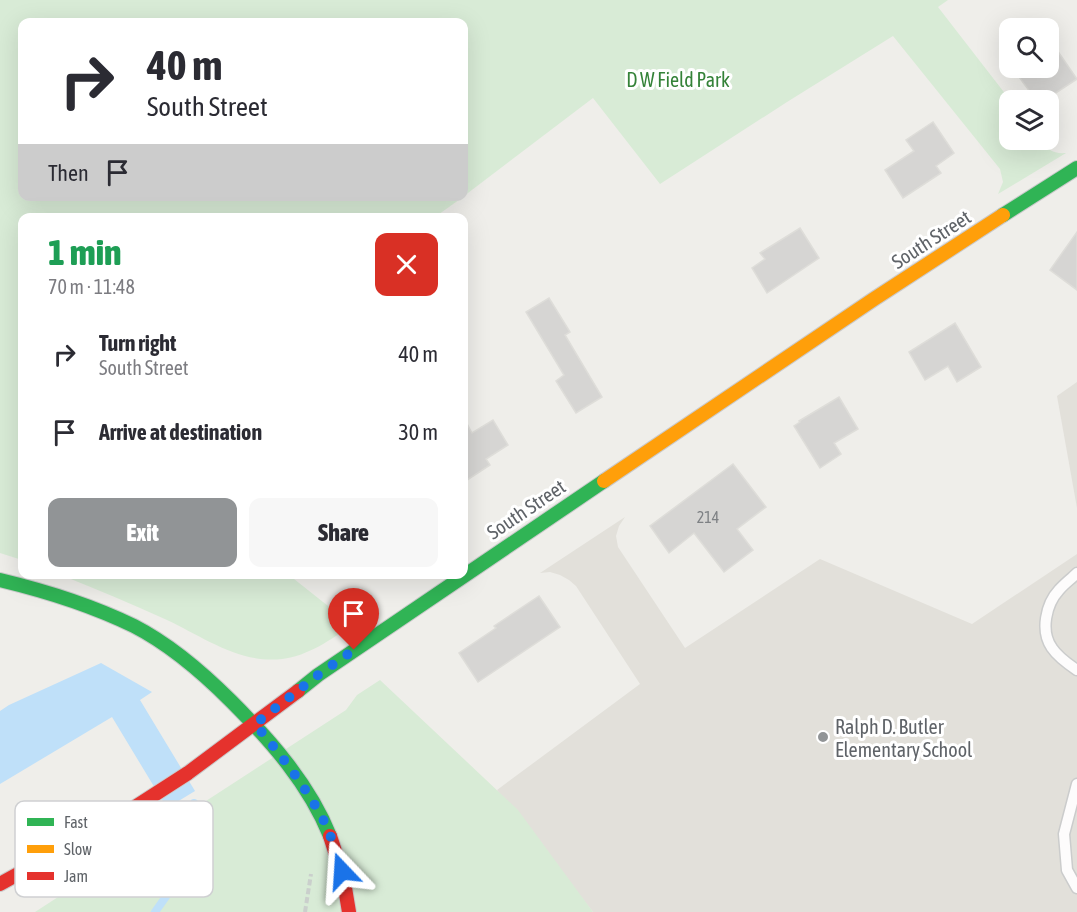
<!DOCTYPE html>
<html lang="en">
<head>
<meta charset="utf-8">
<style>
	:root { --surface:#fff; --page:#f7f7f7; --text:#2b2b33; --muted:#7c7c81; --accent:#919496 }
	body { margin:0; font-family:"Asap Condensed",sans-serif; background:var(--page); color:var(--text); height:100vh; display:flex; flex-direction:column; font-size:22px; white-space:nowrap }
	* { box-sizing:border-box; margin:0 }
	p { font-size:20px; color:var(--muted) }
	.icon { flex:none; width:33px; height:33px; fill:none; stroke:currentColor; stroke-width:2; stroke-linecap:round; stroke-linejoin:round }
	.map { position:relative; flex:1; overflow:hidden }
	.side { position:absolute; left:18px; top:213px; width:450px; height:366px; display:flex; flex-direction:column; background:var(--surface); border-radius:12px; box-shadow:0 6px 24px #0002 }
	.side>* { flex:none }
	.banner { position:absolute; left:18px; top:18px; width:450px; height:183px; border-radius:12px; box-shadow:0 6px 24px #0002; background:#fff; color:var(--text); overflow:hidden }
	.controls { position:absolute; left:999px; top:18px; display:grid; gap:12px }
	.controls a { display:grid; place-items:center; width:60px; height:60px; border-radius:12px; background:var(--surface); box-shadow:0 6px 24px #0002; font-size:30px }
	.pin { position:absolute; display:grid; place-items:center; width:51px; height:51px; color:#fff; margin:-62px -26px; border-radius:50% 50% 50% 0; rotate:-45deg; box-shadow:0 0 6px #0007 }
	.pin .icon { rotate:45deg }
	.me { position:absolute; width:66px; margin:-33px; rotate:340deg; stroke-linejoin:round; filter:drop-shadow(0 0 4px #0008) }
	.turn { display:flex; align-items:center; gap:21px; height:126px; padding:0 30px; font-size:27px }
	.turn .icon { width:78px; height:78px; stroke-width:2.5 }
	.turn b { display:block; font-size:42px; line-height:51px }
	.then { display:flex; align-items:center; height:57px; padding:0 30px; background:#0003; gap:12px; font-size:22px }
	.round { display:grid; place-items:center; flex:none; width:63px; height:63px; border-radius:12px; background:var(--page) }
	.head { display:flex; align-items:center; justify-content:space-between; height:102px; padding:0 30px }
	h1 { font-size:36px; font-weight:800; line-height:45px; color:#1e9e55 }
	.action { display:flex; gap:12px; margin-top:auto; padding:12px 30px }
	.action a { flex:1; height:69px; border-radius:12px; background:var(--accent); color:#fff; font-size:24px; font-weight:800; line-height:69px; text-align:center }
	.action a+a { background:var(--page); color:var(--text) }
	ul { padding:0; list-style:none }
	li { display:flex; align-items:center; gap:18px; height:78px; padding:0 30px }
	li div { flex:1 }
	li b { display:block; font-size:22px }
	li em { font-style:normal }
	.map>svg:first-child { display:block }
	.education { fill:#e2e0da }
	.green { fill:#d8ebd6 }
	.water { fill:#bfe0f9 }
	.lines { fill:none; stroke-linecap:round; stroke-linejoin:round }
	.stream { stroke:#bfe0f9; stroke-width:8 }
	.building { fill:#d6d5d3; stroke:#deddd9; stroke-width:1.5 }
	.lane-casing { stroke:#cbcccc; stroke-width:13 }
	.fast-casing { stroke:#cacacb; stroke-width:16 }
	.slow-casing { stroke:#cacacb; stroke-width:16 }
	.jam-casing { stroke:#cacacb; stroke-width:16 }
	.path { stroke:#cacfcc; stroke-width:4; stroke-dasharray:6 3; stroke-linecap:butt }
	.lane { stroke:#fdfcfc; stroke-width:10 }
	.fast { stroke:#30b455; stroke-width:14 }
	.slow { stroke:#ff9f0a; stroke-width:14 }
	.jam { stroke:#e5322d; stroke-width:14 }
	.route { stroke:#1a73e8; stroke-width:10; stroke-dasharray:0 18 }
	.poi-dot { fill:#919496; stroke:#fff; stroke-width:2 }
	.labels { text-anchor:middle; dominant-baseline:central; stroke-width:6; stroke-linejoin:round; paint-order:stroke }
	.number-label { font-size:16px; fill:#7e8184 }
	.park-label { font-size:20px; fill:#348238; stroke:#fff }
	.street-label { font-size:20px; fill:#5f6368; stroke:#fff }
	.poi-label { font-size:20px; fill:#5f6368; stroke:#fff; text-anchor:start }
	.key { fill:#fff; stroke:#cfd0d2; stroke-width:1.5 }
	.key-label { font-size:16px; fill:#5f6368 }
</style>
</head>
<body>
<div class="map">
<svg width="1077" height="912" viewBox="0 0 1077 912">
	<rect width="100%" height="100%" fill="#efeeea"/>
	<g class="education">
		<path d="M1077,382v126l-20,-112z"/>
		<path d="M625,517l-6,9 -3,10 2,11 67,101 135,-89 152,65 105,-70v358h-484l-96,-122 143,-106 -64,-98 -7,-6 -9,-5 -10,-3 -10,1z"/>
	</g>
	<g class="green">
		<path d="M0,0h948l-10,7 72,93v40h30c7,9 13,14 26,13l-68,41 5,-12 -3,-13 -107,-133 -106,66 -127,82 -67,-86 -129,98v-174h-442v174l441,1 -28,20 -413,1v342l-22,-7z"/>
		<path d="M61,575h228l63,50c-20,14 -44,31 -70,34 -42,5 -79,-22 -115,-39 -35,-16 -71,-31 -106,-45z"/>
		<path d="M380,680l138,130 75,102h-558l311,-202 11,-15z"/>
	</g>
	<path class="water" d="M101,663l51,29 -12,8 55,91 -28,17 -55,-91 -112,67v-73l9,-6z"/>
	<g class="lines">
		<path class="stream" d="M155,912l22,-31 17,-78"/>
	</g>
	<g class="building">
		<path d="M1048,37l29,42 -32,21h-9l-17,-23 14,-9h15z"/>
		<path d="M933,122l21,31 -18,13 5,7 -38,25 -18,-28 29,-19 -8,-11z"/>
		<path d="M800,228l19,30 -52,35 -15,-25 13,-9 -5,-6z"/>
		<path d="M1077,232v58l-27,-20z"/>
		<path d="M549,298l21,34 -5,3 37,62 -26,16 -20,-32 8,-6 -38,-63z"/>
		<path d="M955,323l26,44 -24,15 -9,-16 -23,14 -16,-28z"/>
		<path d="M839,397l19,32 -24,14 7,11 -21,14 -26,-42 6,-4 -1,-1z"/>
		<path d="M464,418l8,15 21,-13 15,25 -22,14 4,6 -26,17z"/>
		<path d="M733,464l33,43 -29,22 16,21 -29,22 -30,-39 -25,20 -19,-27z"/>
		<path d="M539,596l21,31 -82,55 -19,-29 37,-25 -2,-2z"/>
	</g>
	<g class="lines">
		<defs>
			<g id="lane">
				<path d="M1077,573c-6,6 -13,11 -18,17 -13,14 -19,41 -7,58 6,9 16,16 25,22"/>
				<path d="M1077,784l-13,50 3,36 10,18"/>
			</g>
			<g id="fast">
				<path d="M1003,215l74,-47"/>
				<path d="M0,580c46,11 91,25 134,46 37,19 68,46 97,75 40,40 78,83 99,135"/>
				<path d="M298,691l20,-16 286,-194"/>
			</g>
			<path id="slow" d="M604,481l270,-182 129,-84"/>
			<g id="jam">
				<path d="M330,836l13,40 6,36"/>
				<path d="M0,884l112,-62 76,-49 110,-82"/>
			</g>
		</defs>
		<use href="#lane" class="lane-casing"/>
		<use href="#fast" class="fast-casing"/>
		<use href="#slow" class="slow-casing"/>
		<use href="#jam" class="jam-casing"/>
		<path class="path" d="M305,912l6,-38"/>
		<use href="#lane" class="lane"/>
		<use href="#fast" class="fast"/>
		<use href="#slow" class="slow"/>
		<use href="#jam" class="jam"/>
	</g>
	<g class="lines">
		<path class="route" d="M342,871c-5,-16 -10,-33 -17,-48 -19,-36 -44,-68 -70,-99l63,-49 36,-25"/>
	</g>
	<circle class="poi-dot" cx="823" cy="737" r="6"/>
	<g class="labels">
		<g class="number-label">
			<text x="708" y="517">214</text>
		</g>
		<g class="park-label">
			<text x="678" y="79">D W Field Park</text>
		</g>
		<g class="street-label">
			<text transform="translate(931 239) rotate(-33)">South Street</text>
			<text transform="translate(526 509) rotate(-34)">South Street</text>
		</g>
		<g class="poi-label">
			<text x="835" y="726">Ralph D. Butler<tspan x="835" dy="23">Elementary School</tspan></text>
		</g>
	</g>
	<rect x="15" y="801" width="198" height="96" rx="9" class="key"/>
	<rect x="27" y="818" width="27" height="8" fill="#30b455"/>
	<rect x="27" y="845" width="27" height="8" fill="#ff9f0a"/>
	<rect x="27" y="872" width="27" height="8" fill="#e5322d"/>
	<g class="key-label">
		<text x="64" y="828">Fast</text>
		<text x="64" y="855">Slow</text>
		<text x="64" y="882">Jam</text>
	</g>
</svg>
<div class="controls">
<a><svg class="icon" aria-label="search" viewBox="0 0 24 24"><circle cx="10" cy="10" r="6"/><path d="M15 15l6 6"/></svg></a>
<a><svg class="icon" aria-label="layers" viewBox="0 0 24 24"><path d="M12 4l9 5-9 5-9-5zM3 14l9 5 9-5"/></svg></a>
</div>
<div class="pin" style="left:354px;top:650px;background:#d93025"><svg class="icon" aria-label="arrive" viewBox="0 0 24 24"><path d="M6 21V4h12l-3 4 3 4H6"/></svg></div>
<svg class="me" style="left:342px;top:871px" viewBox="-20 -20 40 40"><path d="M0-17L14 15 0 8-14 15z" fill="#1a73e8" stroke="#fff" stroke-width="4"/></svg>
<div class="banner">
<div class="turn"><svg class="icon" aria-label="right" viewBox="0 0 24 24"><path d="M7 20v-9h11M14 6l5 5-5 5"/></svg><div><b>40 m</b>South Street</div></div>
<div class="then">Then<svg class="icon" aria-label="arrive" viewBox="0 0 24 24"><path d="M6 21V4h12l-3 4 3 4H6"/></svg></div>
</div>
<section class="side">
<div class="head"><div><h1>1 min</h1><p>70 m · 11:48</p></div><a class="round" style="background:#d93025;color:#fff"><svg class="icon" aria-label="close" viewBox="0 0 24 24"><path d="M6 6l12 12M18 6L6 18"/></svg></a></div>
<ul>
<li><svg class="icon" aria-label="right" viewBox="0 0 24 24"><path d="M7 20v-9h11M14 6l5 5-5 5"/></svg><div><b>Turn right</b><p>South Street</p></div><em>40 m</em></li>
<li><svg class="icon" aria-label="arrive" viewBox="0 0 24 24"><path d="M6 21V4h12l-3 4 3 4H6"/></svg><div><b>Arrive at destination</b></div><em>30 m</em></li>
</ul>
<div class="action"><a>Exit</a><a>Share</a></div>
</section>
</div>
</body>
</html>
